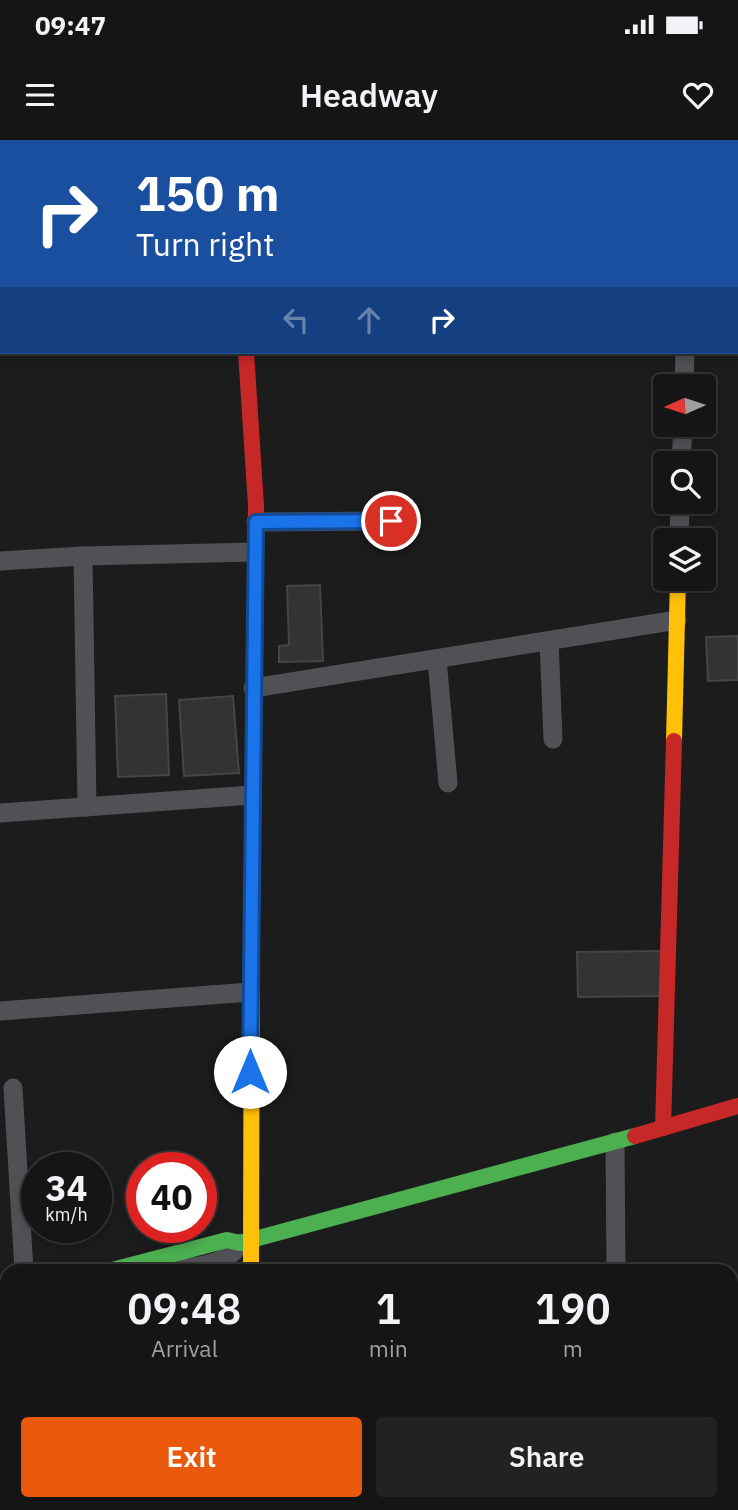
<!DOCTYPE html>
<html lang="en">
<head>
<meta charset="utf-8">
<style>
	:root { --surface:#151515; --page:#222; --text:#f1f3f6; --muted:#9d9fa0; --line:#343434; --accent:#ea580c }
	body { margin:0; font-family:"IBM Plex Sans",sans-serif; background:var(--page); color:var(--text); height:100vh; display:flex; flex-direction:column; font-size:26px; white-space:nowrap }
	* { box-sizing:border-box; margin:0 }
	p { font-size:23px; color:var(--muted) }
	.icon { flex:none; width:38px; height:38px; fill:none; stroke:currentColor; stroke-width:2; stroke-linecap:round; stroke-linejoin:round }
	.map { position:relative; flex:1; overflow:hidden }
	.drawer { position:absolute; left:0px; top:1124px; width:738px; height:247px; display:flex; flex-direction:column; background:var(--surface); border-radius:21px 21px 0 0; box-shadow:0 4px 10px #0003,0 0 0 2px var(--line) }
	.drawer>* { flex:none }
	.guide { position:absolute; left:0px; top:0px; width:738px; height:214px; box-shadow:0 4px 10px #0003,0 0 0 2px var(--line); background:#1a4fa0; color:#fff; overflow:hidden }
	.needle { width:46px; rotate:267deg }
	.tools { position:absolute; left:653px; top:234px; display:grid; gap:14px }
	.tools a { display:grid; place-items:center; width:63px; height:63px; border-radius:7px; background:var(--surface); box-shadow:0 4px 10px #0003,0 0 0 2px var(--line); font-size:35px }
	.speed { position:absolute; left:21px; top:1012px; display:flex; gap:14px; font-size:35px; font-weight:700; text-align:center }
	.speed>* { display:grid; place-content:center; width:91px; height:91px; border-radius:50%; background:var(--surface); box-shadow:0 4px 10px #0003,0 0 0 2px var(--line); line-height:1 }
	.speed small { font-size:18px; font-weight:400 }
	.speed .limit { border:10px solid #d22; background:#fff; color:#111 }
	.pin { position:absolute; display:grid; place-items:center; width:60px; height:60px; color:#fff; margin:-30px; border:4px solid #fff; border-radius:50%; box-shadow:0 2px 7px #0007 }
	.me { position:absolute; width:77px; margin:-38px; rotate:0deg; stroke-linejoin:round; filter:drop-shadow(0 0 5px #0008) }
	.turn { display:flex; align-items:center; gap:24px; height:147px; padding:0 21px; font-size:32px }
	.turn .icon { width:91px; height:91px; stroke-width:2.5 }
	.turn b { display:block; font-size:49px; line-height:60px }
	.lanes { display:flex; align-items:center; height:66px; padding:0 21px; background:#0003; justify-content:center; gap:35px; direction:ltr }
	.lanes .off { opacity:.35 }
	.eta { display:flex; justify-content:space-evenly; align-items:center; height:119px; text-align:center }
	.eta b { font-size:42px; font-weight:600; line-height:49px }
	.button { display:flex; gap:14px; margin-top:auto; padding:14px 21px }
	.button a { flex:1; height:80px; border-radius:7px; background:var(--accent); color:#fff; font-size:28px; font-weight:600; line-height:80px; text-align:center }
	.button a+a { background:var(--page); color:var(--text) }
	.status { display:flex; justify-content:space-between; align-items:center; height:49px; padding:0 35px; background:var(--surface); direction:ltr }
	.status svg { height:19px; fill:currentColor }
	header { display:flex; justify-content:space-between; align-items:center; height:91px; padding:0 21px; background:var(--surface); font-size:32px; font-weight:600 }
	.map>svg:first-child { display:block }
	.building { fill:#333334; stroke:#454548; stroke-width:2 }
	.lines { fill:none; stroke-linecap:round; stroke-linejoin:round }
	.street { stroke:#515155; stroke-width:19 }
	.fast { stroke:#4caf50; stroke-width:16 }
	.slow { stroke:#ffc107; stroke-width:16 }
	.jam { stroke:#c62828; stroke-width:16 }
	.route-casing { stroke:#114b97; stroke-width:18 }
	.route { stroke:#1a73e8; stroke-width:12 }
</style>
</head>
<body>
<div class="status"><b>09:47</b><svg viewBox="0 0 49 12"><path d="M0 12V9h3v3zM5 12V6h3v6zM10 12V3h3v9zM15 12V0h3v12zM26 1h20v11H26zM47 4h2v5h-2z"/></svg></div>
<header><svg class="icon" aria-label="menu" viewBox="0 0 24 24"><path d="M4 6h16M4 12h16M4 18h16"/></svg>Headway<svg class="icon" aria-label="heart" viewBox="0 0 24 24"><path d="M12 20l-8-8c-3-5 5-10 8-4 3-6 11-1 8 4z"/></svg></header>
<div class="map">
<svg width="738" height="1370" viewBox="0 0 738 1370">
	<rect width="100%" height="100%" fill="#1c1c1c"/>
	<g class="building">
		<path d="M320,445l3,76 -44,1v-16l10,-1 -2,-59z"/>
		<path d="M738,496v44l-30,1 -2,-44z"/>
		<path d="M166,554l3,81 -51,2 -3,-81z"/>
		<path d="M233,556l6,77 -55,3 -5,-76z"/>
		<path d="M664,811v45l-86,1 -1,-45z"/>
	</g>
	<g class="lines">
		<g class="street">
			<path d="M233,0v2"/>
			<path d="M737,162h1"/>
			<path d="M684,247l1,-35"/>
			<path d="M681,324l2,-39"/>
			<path d="M256,382l135,-1"/>
			<path d="M679,401l1,-39"/>
			<path d="M83,416l4,251"/>
			<path d="M0,421l83,-5 172,-4"/>
			<path d="M549,501l4,98"/>
			<path d="M437,519l11,124"/>
			<path d="M253,548l424,-68"/>
			<path d="M0,673l252,-18"/>
			<path d="M0,871l250,-19"/>
			<path d="M13,948l11,182"/>
			<path d="M615,1002l1,128"/>
			<path d="M172,1130c22,-4 56,-4 68,-27"/>
			<path d="M0,1174l7,-2"/>
			<path d="M252,1363v7"/>
			<path d="M618,1363v7"/>
		</g>
		<path class="fast" d="M112,1130l115,-30 13,3 395,-107"/>
		<g class="slow">
			<path d="M674,601l4,-162"/>
			<path d="M251,1130l1,-402"/>
		</g>
		<g class="jam">
			<path d="M246,212l10,154 -4,362"/>
			<path d="M663,988l11,-387"/>
			<path d="M635,996l103,-30"/>
		</g>
	</g>
	<g class="lines">
		<defs>
			<path id="route" d="M250,932l6,-550 135,-1"/>
		</defs>
		<use href="#route" class="route-casing"/>
		<use href="#route" class="route"/>
	</g>
</svg>
<div class="tools">
<a><svg class="needle" viewBox="-14 -14 28 28"><path d="M0-13l5 13h-10z" fill="#e53935"/><path d="M0 13l5-13h-10z" fill="#9d9fa0"/></svg></a>
<a><svg class="icon" aria-label="search" viewBox="0 0 24 24"><circle cx="10" cy="10" r="6"/><path d="M15 15l6 6"/></svg></a>
<a><svg class="icon" aria-label="layers" viewBox="0 0 24 24"><path d="M12 4l9 5-9 5-9-5zM3 14l9 5 9-5"/></svg></a>
</div>
<div class="speed"><div>34<small>km/h</small></div><div class="limit">40</div></div>
<div class="pin" style="left:391px;top:381px;background:#d93025"><svg class="icon" aria-label="arrive" viewBox="0 0 24 24"><path d="M6 21V4h12l-3 4 3 4H6"/></svg></div>
<svg class="me" style="left:250px;top:932px" viewBox="-20 -20 40 40"><circle r="19" fill="#fff"/><path d="M0-13L10 11 0 6-10 11z" fill="#1a73e8"/></svg>
<div class="guide">
<div class="turn"><svg class="icon" aria-label="right" viewBox="0 0 24 24"><path d="M7 20v-9h11M14 6l5 5-5 5"/></svg><div><b>150 m</b>Turn right</div></div>
<div class="lanes"><svg class="icon off" aria-label="left" viewBox="0 0 24 24"><path d="M17 20v-9H6M10 6l-5 5 5 5"/></svg><svg class="icon off" aria-label="ahead" viewBox="0 0 24 24"><path d="M12 20V5M6 11l6-6 6 6"/></svg><svg class="icon" aria-label="right" viewBox="0 0 24 24"><path d="M7 20v-9h11M14 6l5 5-5 5"/></svg></div>
</div>
<section class="drawer">
<div class="eta">
<div><b>09:48</b><p>Arrival</p></div>
<div><b>1</b><p>min</p></div>
<div><b>190</b><p>m</p></div>
</div>
<div class="button"><a>Exit</a><a>Share</a></div>
</section>
</div>
</body>
</html>
